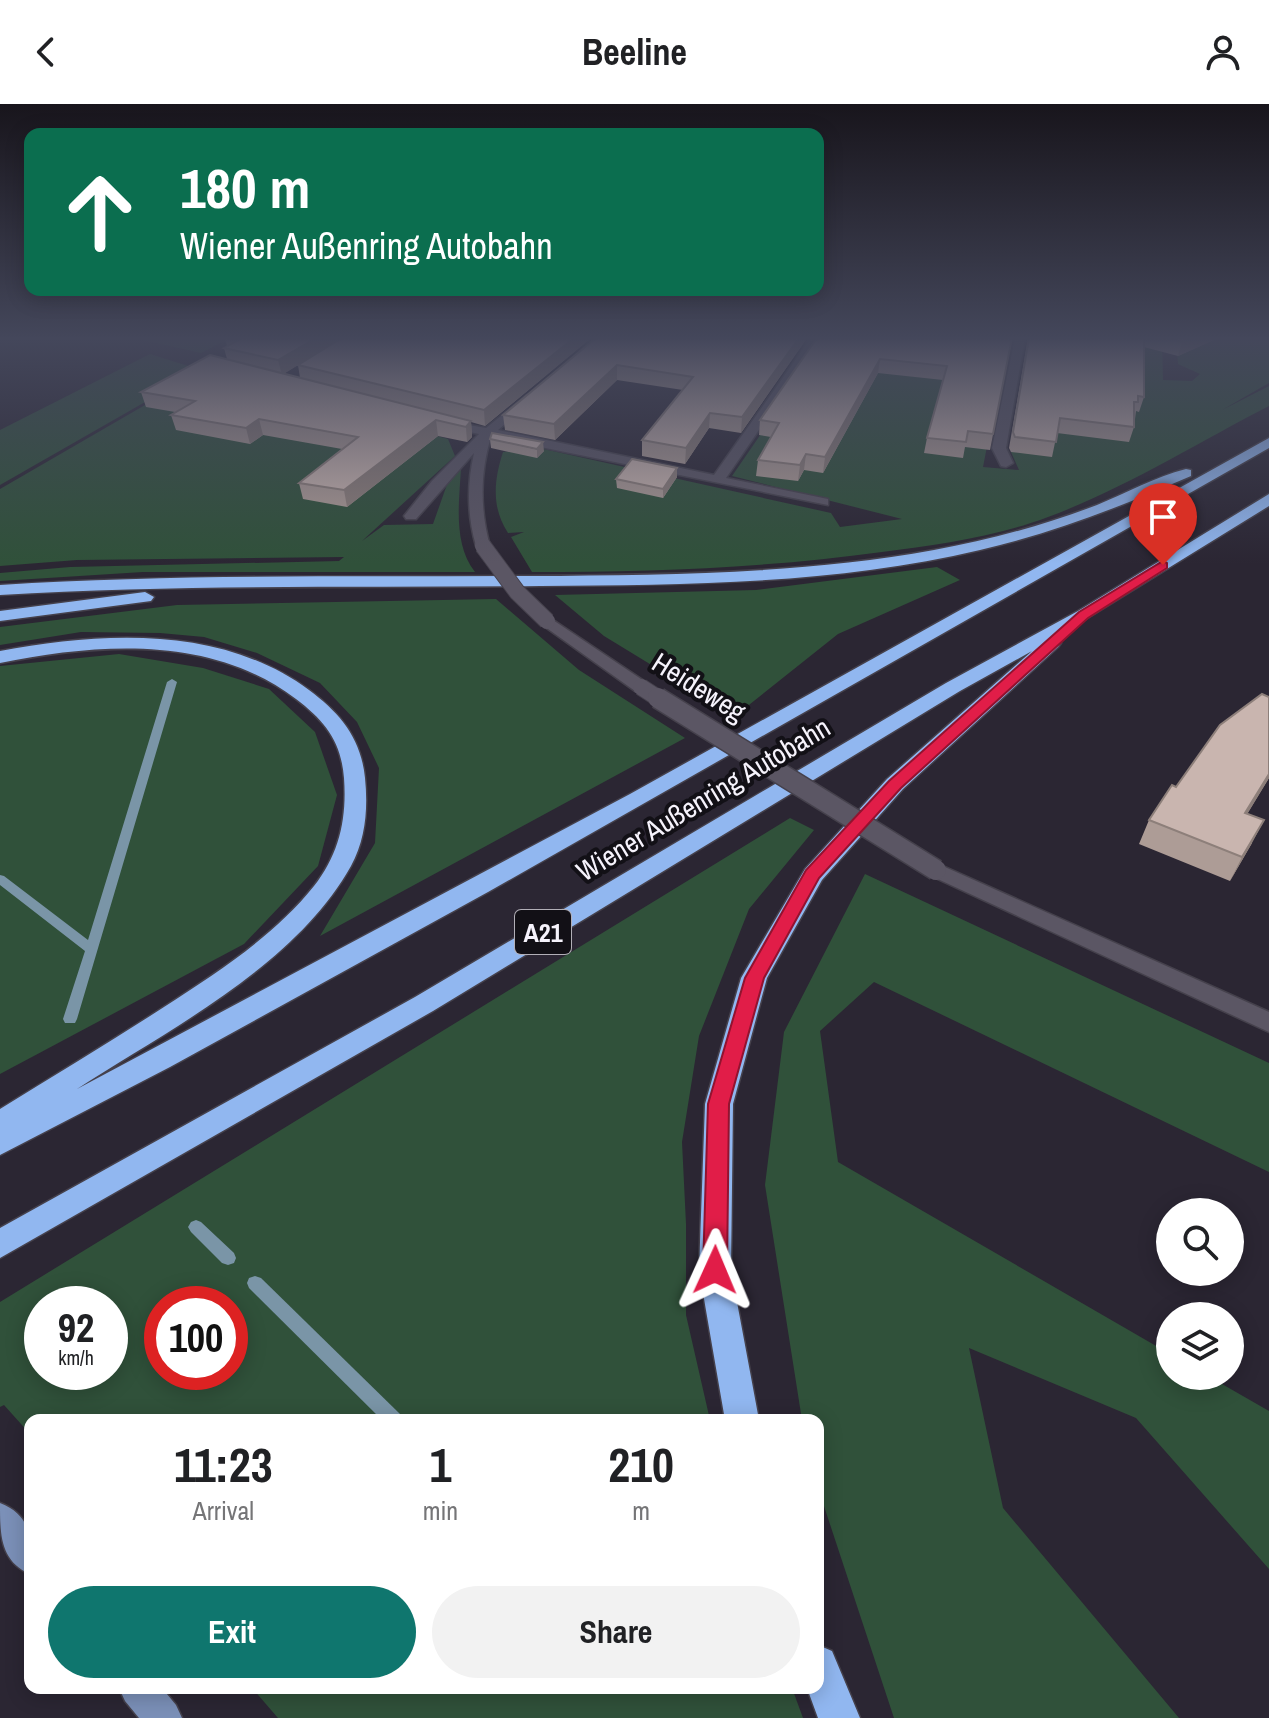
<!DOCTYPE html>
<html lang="en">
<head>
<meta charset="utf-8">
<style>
	:root { --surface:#fff; --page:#f2f2f2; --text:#202124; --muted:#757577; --accent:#0f766e }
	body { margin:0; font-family:"Archivo Narrow",sans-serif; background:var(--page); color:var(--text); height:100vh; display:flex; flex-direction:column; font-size:30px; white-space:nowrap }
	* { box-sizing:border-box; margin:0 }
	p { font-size:26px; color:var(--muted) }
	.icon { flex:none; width:44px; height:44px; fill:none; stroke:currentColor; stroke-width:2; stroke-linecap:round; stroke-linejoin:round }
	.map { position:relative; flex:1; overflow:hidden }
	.sheet { position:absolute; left:24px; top:1310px; width:800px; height:280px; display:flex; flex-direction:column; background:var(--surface); border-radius:16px; box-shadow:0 4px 20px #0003 }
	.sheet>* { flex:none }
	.hud { position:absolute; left:24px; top:24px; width:800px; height:168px; border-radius:16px; box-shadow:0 4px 20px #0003; background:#0b6e4f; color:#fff; overflow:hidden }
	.controls { position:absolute; left:1156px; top:1094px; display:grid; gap:16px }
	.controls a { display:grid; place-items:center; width:88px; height:88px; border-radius:50%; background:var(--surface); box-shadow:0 4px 20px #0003; font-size:40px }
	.speed { position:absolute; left:24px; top:1182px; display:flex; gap:16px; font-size:40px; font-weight:700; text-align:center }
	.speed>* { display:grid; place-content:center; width:104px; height:104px; border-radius:50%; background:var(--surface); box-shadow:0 4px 20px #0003; line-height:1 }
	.speed small { font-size:20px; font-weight:400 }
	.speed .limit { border:12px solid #d22; background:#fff; color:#111 }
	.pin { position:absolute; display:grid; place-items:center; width:68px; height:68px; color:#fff; margin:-82px -34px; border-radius:50% 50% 50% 0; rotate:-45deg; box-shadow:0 0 8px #0007 }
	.pin .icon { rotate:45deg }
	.me { position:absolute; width:88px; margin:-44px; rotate:1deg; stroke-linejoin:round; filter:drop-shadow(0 0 6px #0008) }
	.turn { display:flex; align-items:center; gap:28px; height:168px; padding:0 24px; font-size:36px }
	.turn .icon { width:104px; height:104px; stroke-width:2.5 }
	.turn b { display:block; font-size:56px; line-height:68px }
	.eta { display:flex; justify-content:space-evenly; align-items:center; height:136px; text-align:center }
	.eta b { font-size:48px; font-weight:700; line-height:56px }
	.primary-button { display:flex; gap:16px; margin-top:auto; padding:16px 24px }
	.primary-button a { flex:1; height:92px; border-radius:48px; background:var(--accent); color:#fff; font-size:32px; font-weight:700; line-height:92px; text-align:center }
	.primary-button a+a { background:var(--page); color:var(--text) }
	header { display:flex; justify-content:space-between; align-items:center; height:104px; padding:0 24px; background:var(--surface); font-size:36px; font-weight:700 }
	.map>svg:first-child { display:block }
	.green { fill:#30513a; fill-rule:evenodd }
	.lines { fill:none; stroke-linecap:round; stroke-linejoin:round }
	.stream { fill:#7a95a7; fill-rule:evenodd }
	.minor-casing { stroke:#45414c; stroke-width:3 }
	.primary-casing { stroke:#45414c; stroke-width:3 }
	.motorway-casing { stroke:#45414c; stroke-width:3 }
	.minor { fill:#5b5664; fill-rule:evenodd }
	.primary { fill:#7b90b8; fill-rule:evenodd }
	.motorway { fill:#91b7f0; fill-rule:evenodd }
	.minor-bridge-far1-casing { stroke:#45414c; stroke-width:18; stroke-linecap:butt }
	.minor-bridge-casing { stroke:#45414c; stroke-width:23; stroke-linecap:butt }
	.minor-bridge-far1 { stroke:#5b5664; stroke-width:16 }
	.minor-bridge { stroke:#5b5664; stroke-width:20 }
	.wall { fill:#ad9c96; fill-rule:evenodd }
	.shaded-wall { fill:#8d7f7a }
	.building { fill:#c9b5af; stroke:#8d7f7a; stroke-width:2 }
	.route { fill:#e11d48; stroke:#92132f; stroke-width:2 }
	.labels { text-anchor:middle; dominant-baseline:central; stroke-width:8; stroke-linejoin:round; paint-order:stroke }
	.shield { fill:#121016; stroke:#b2afb7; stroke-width:2 }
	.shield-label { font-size:26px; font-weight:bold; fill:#f6f3fc }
	.street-label { font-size:28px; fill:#f6f3fc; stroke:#121016 }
</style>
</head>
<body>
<header><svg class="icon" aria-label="back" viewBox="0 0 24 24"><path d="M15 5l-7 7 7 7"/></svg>Beeline<svg class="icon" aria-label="person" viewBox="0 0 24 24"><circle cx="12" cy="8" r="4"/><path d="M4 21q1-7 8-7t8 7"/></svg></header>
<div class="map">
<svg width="1269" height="1614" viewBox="0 0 1269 1614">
	<rect width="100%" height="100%" fill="#2b2633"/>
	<g class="green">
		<path d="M134,234h96l-29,15z"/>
		<path d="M827,234h181l-25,129 36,3 -8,-18 20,-114h131l1,42 29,1 8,-7 -22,-10 -2,-26h93v45l-47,27 47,-24v20c-72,37 -145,83 -221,111 -53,20 -111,28 -166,35 -116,16 -232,20 -350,20l-21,-35 13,-5 -16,1c-17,-26 -14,-53 -5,-81l36,-4 292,65 9,14 62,-8 -170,-43z"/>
		<path d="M150,250l51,16 -201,115v-55z"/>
		<path d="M202,268l246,67 7,17 -93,85 22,-16 49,-1 17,-48 11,-7c-2,33 -8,75 14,103h-332l-143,9v-8l70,-6 269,-6 5,-4 -267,3 -77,6v-77z"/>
		<path d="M937,463l23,13 -122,54 -103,82 -131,-80 -49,-41 201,-5z"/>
		<path d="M496,495l83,71 106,68 -365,198 55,-93 4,-75 -22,-46 -37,-39 -63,-30 -53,-16 -44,-4 -79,-1 -81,13v-18l177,-22z"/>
		<path d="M119,550l84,14 66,21 46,43 22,63 -19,71 -74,78 -244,130v-408z"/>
		<path d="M790,714l24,12 -65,79 -50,127 -17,106 4,82v91l24,105h-680v14l-26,-29 -4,2v-105zM42,1200h68v68h-68zM230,1200v68h-68v-68z"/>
		<path d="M865,770l404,189v109l-395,-190 -54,49 18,131 332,192v22h38l61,35v158l-133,-151 -167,-70 34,160 176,210h-285l-76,-230v-68h-16l-37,-235 19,-153z"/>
		<path d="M252,1584h540l11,30h-525z"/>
	</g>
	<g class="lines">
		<g class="stream">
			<path d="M172,575l5,3 -100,337 -2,4h-10l-2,-4 22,-68 -85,-66v-10l4,1 84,64 79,-258z"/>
			<path d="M196,1116l5,2 33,31 2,5 -2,5 -6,2 -6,-2 -31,-31 -3,-5 3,-5z"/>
			<path d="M255,1172l6,2 139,136 3,6h-21l-133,-132 -2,-5 2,-5z"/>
		</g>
		<defs>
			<g id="minor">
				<path d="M811,234h11l-96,140 102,21v6l-337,-68c-11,35 -11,73 -1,109l-2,3h-10l-2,-3c-9,-31 -9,-62 -2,-93l-58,66h-10l-2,-3 28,-35 47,-47 -39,-8v-6l46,8 41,-33 4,1v6l-33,28 216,45z"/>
				<path d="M1015,234h10l-19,110 7,15 -7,4 -5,-1 -9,-18z"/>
				<path d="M547,512l100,67 3,4 -3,4h-12l-94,-67 -2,-3z"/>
				<path d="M936,759l333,149v20l-340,-157 -4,-5 4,-5z"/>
			</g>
			<g id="primary">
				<path d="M0,1399c35,14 30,39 30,71 -30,-13 -30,-40 -30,-71z"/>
				<path d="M119,1584h43l14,17 6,13h-43l-14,-17z"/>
			</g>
			<g id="motorway">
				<path d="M1269,334v10l-781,444 -318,175 -170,88v-46c55,-34 110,-67 164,-102 54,-35 110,-71 150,-121 25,-32 33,-67 30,-108 -3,-37 -19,-57 -48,-79 -85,-64 -196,-56 -296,-36v-12c102,-19 221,-26 309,39 31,23 52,48 56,88 3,30 1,61 -14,88 -55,99 -181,163 -274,223l553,-295z"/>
				<path d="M1186,365l5,1v6c-69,30 -137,57 -211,74 -143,34 -294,35 -440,36 -181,2 -360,-2 -540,9v-10c177,-11 354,-8 531,-9 134,-1 271,-2 403,-26 56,-10 110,-25 163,-45 29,-12 58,-28 89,-36z"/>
				<path d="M1269,390v12l-214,132 6,5 -3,4 -155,142 -81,91 -55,98 -34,126 -2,166 28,150h-34l-26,-150 6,-166 36,-126 64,-109 82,-90 145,-128 -72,40 -527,320 -433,247v-30l415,-231 531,-314 132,-72z"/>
				<path d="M145,488l9,5 -3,4 -151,20v-10z"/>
				<path d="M818,1541l14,6 28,67h-42l-11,-30h11z"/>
			</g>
		</defs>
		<use href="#minor" class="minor-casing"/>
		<use href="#primary" class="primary-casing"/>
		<use href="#motorway" class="motorway-casing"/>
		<use href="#minor" class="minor"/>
		<use href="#primary" class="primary"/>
		<use href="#motorway" class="motorway"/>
		<defs>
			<g id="minor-bridge-far1">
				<path d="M483,442l34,46 30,29"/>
				<path d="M641,583l20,13"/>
			</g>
			<path id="minor-bridge" d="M658,594l278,172"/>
		</defs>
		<use href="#minor-bridge-far1" class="minor-bridge-far1-casing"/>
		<use href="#minor-bridge" class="minor-bridge-casing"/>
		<use href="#minor-bridge-far1" class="minor-bridge-far1"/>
		<use href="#minor-bridge" class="minor-bridge"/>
	</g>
	<g class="wall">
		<path d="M225,234h366l-106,88 -14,-4 1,15 -5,5 -29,-6 -91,71 -44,-8 -4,-16 43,-34 -79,-14 -13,9 -74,-14 -5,-15 4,-3 -29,-5 -5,-15 86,-33 -3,-11 3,-2zM319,248l-21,13 2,13 -17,-4z"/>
		<path d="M596,234h211l-66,95 -32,-5 -24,36 -43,-8v-16l41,-50 -66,-10 -62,60 -50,-10 -2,-15z"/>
		<path d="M817,234h195l-22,112 -25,-3 -2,11 -39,-5 3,-15 16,-58 -65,-7 -55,100 -19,-3 -6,11 -42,-5 2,-16 13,-23 -12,-2 1,-15z"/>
		<path d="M1028,234h190l-40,18 -34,-9v50l-5,15 -3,-1 -2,16 -5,15 -72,-9 -5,24 -41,-5 -2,-4z"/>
		<path d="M490,335l54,12 -7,7 -46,-10z"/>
		<path d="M677,364v9l-14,21 -46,-10 -1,-9z"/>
		<path d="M1269,593v81l-22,36 5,29 -22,38 -91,-37 10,-24 27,-33z"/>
	</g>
	<g class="shaded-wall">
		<path d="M316,234h26l-60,37 -4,-15z"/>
		<path d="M574,234h17l-106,88 -1,-16z"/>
		<path d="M799,234h8l-66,95 1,-16z"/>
		<path d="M1192,234h26l-40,18 4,-14z"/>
		<path d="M880,255l-2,14 -55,100 2,-16z"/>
		<path d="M617,261v15l-62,60 -1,-16z"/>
		<path d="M710,309l-1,15 -24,36 1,-16z"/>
		<path d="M259,315l4,16 -13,9 -4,-16z"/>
		<path d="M436,316l2,16 -91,71 -3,-17z"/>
		<path d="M471,317l1,16 -5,5 -1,-15z"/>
		<path d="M543,338l1,9 -7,7v-9z"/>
		<path d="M806,350l-2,16 -6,11 2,-16z"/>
		<path d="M677,364v9l-14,21v-9z"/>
		<path d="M1269,670v4l-35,58 11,-23z"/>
		<path d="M1264,716l-12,23 -22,38 12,-24z"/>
	</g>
	<g class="building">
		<path d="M225,234h91l-38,22 -54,-12 14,-8z"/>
		<path d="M342,234h232l-90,72 -186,-45z"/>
		<path d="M596,234h203l-57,79 -32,-4 -24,35 -44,-8 51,-63 -76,-12 -63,59 -51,-9z"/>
		<path d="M817,234h195l-19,96 -25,-3 -2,11 -39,-4 20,-72 -67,-7 -55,98 -19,-3 -6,11 -42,-5 21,-37 -19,-3z"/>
		<path d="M1029,234h115v59l-6,-1v6h-4v25l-74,-9 -4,24 -41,-5 -2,-5z"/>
		<path d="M1168,234h24l-10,4z"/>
		<path d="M210,251l261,66 -5,6 -30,-7 -92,70 -45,-7 59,-46 -99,-18 -13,9 -75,-13 24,-14 -54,-9z"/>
		<path d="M492,329l51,9 -6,7 -47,-10z"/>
		<path d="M632,355l45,9 -14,21 -47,-10z"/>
		<path d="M1262,590l7,3v77l-24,39 19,7 -22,37 -93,-37 23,-35 4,2 44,-62z"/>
	</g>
	<linearGradient id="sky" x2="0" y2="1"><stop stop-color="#18151c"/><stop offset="0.51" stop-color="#44475b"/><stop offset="1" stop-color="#44475b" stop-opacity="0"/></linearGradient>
	<rect width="1269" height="460" fill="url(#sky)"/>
	<path class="route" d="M1163,457l4,2v5l-79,50 -187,170 -82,90 -55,100 -35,126 -2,166 -3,7 -9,4 -8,-4 -4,-7 5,-166 37,-126 61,-108 83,-89 190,-169z"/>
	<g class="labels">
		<rect class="shield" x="515" y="806" width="56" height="44" rx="6"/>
		<g class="shield-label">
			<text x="543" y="828">A21</text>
		</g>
		<g class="street-label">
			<text transform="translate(699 583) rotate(32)">Heideweg</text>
			<text transform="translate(703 695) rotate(-31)">Wiener Außenring Autobahn</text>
		</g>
	</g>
</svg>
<div class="controls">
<a><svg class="icon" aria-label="search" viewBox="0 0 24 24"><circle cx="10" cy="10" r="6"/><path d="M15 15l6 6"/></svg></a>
<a><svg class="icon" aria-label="layers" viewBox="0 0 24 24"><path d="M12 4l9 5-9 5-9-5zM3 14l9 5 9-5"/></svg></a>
</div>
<div class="speed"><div>92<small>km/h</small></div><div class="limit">100</div></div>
<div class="pin" style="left:1163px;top:461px;background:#d93025"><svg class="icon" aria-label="arrive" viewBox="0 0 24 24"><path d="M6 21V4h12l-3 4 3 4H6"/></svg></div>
<svg class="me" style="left:715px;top:1166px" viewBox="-20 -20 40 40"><path d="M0-17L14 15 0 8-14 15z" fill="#e11d48" stroke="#fff" stroke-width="4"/></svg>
<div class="hud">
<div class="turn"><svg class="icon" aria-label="ahead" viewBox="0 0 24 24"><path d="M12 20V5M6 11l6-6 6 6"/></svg><div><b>180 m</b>Wiener Außenring Autobahn</div></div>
</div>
<section class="sheet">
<div class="eta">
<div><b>11:23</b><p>Arrival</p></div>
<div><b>1</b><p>min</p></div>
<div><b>210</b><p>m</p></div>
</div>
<div class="primary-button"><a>Exit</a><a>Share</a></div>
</section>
</div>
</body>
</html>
